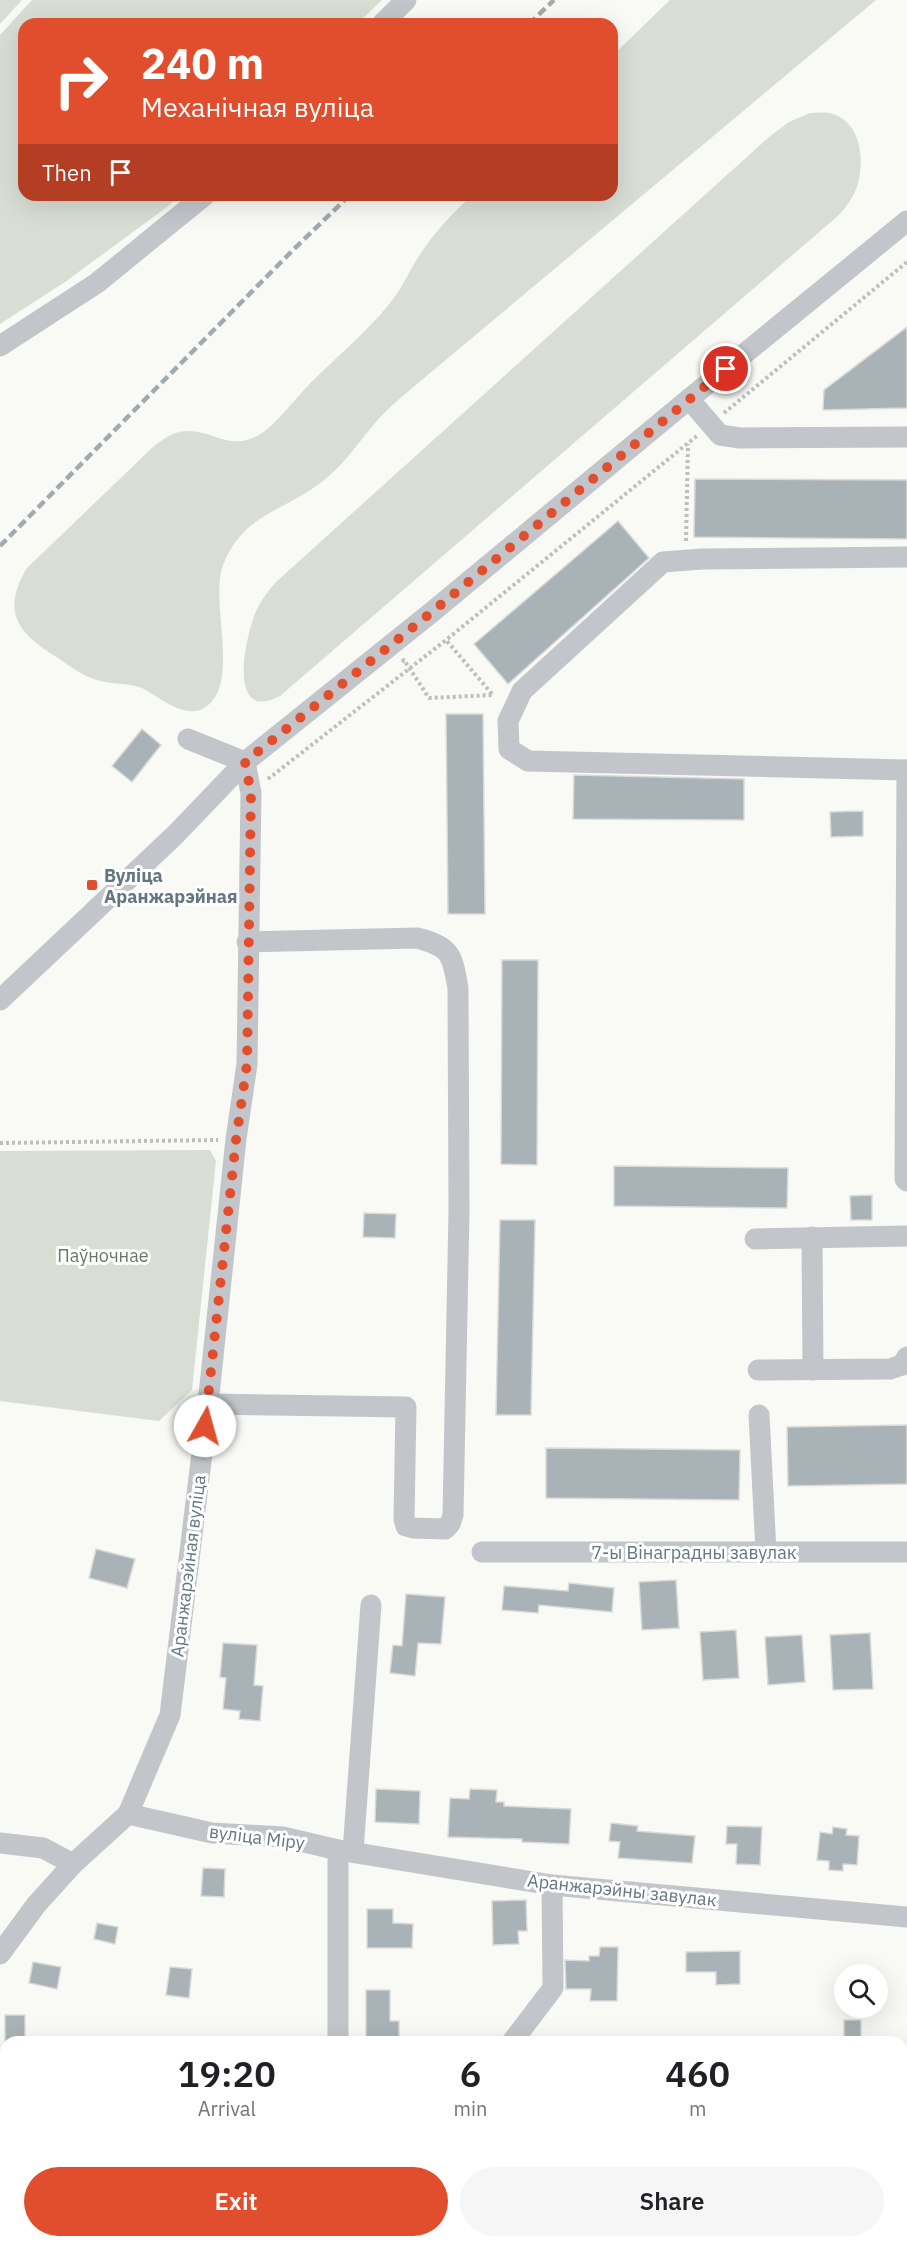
<!DOCTYPE html>
<html lang="en">
<head>
<meta charset="utf-8">
<style>
	:root { --surface:#fff; --page:#f6f6f6; --text:#202124; --muted:#757577; --accent:#e14e2e }
	body { margin:0; font-family:"IBM Plex Sans",sans-serif; background:var(--page); color:var(--text); height:100vh; display:flex; flex-direction:column; font-size:22px; white-space:nowrap }
	* { box-sizing:border-box; margin:0 }
	p { font-size:20px; color:var(--muted) }
	.icon { flex:none; width:33px; height:33px; fill:none; stroke:currentColor; stroke-width:2; stroke-linecap:round; stroke-linejoin:round }
	.map { position:relative; flex:1; overflow:hidden }
	.details { position:absolute; left:0px; top:2036px; width:908px; height:212px; display:flex; flex-direction:column; background:var(--surface); border-radius:18px 18px 0 0; box-shadow:0 6px 24px #0002 }
	.details>* { flex:none }
	.top-card { position:absolute; left:18px; top:18px; width:600px; height:183px; border-radius:18px; box-shadow:0 6px 24px #0002; background:#e14e2e; color:#fff; overflow:hidden }
	.tools { position:absolute; left:834px; top:1964px; display:grid; gap:12px }
	.tools a { display:grid; place-items:center; width:54px; height:54px; border-radius:50%; background:var(--surface); box-shadow:0 6px 24px #0002; font-size:30px }
	.pin { position:absolute; display:grid; place-items:center; width:51px; height:51px; color:#fff; margin:-26px; border:3px solid #fff; border-radius:50%; box-shadow:0 2px 6px #0007 }
	.me { position:absolute; width:66px; margin:-33px; rotate:7deg; stroke-linejoin:round; filter:drop-shadow(0 0 4px #0008) }
	.turn { display:flex; align-items:center; gap:21px; height:126px; padding:0 24px; font-size:27px }
	.turn .icon { width:78px; height:78px; stroke-width:2.5 }
	.turn b { display:block; font-size:42px; line-height:51px }
	.then { display:flex; align-items:center; height:57px; padding:0 24px; background:#0003; gap:12px; font-size:22px }
	.eta { display:flex; justify-content:space-evenly; align-items:center; height:102px; text-align:center }
	.eta b { font-size:36px; font-weight:600; line-height:42px }
	.primary-button { display:flex; gap:12px; margin-top:auto; padding:12px 24px }
	.primary-button a { flex:1; height:69px; border-radius:36px; background:var(--accent); color:#fff; font-size:24px; font-weight:600; line-height:69px; text-align:center }
	.primary-button a+a { background:var(--page); color:var(--text) }
	.map>svg:first-child { display:block }
	.green { fill:#d9ded5 }
	.building { fill:#a9b2b7; stroke:#dadad8; stroke-width:1.5 }
	.lines { fill:none; stroke-linecap:round; stroke-linejoin:round }
	.path { stroke:#bcbfc1; stroke-width:4; stroke-dasharray:3 3; stroke-linecap:butt }
	.minor { stroke:#c2c6ca; stroke-width:21 }
	.rail { stroke:#a3aaaf; stroke-width:4.5; stroke-dasharray:9 4.5; stroke-linecap:butt }
	.route { stroke:#e14e2e; stroke-width:10; stroke-dasharray:0 18 }
	.poi-dot { fill:#e14e2e; stroke:#fff; stroke-width:2 }
	.labels { text-anchor:middle; dominant-baseline:central; stroke-width:6; stroke-linejoin:round; paint-order:stroke }
	.poi-label { font-size:18px; font-weight:bold; fill:#647681; stroke:#fff; text-anchor:start }
	.park-label { font-size:18px; fill:#687963; stroke:#fff }
	.street-label { font-size:18px; fill:#647681; stroke:#fff }
</style>
</head>
<body>
<div class="map">
<svg width="907" height="2246" viewBox="0 0 907 2246">
	<rect width="100%" height="100%" fill="#f9f9f6"/>
	<g class="green">
		<path d="M0,0h22l-22,24z"/>
		<path d="M32,0h350l-25,24h-333v171h156l-13,12 -102,75 -65,42v-289z"/>
		<path d="M670,0h206l-471,394c-10,9 -21,18 -29,28 -15,17 -28,37 -45,52 -38,36 -87,36 -108,91 -14,36 19,121 -19,143 -19,12 -46,-12 -62,-20 -15,-6 -30,-3 -45,-8 -14,-4 -26,-13 -39,-22 -39,-24 -58,-45 -31,-90l126,-121c9,-7 19,-15 32,-16 28,-2 44,21 74,4 13,-7 34,-33 45,-45 30,-32 66,-59 92,-95 7,-10 12,-21 18,-31 16,-27 36,-49 59,-69h139v-139z"/>
		<path d="M810,113c6,0 13,-1 19,0 34,7 37,52 26,79 -4,8 -10,16 -16,23l-559,481c-55,29 -34,-63 -23,-87 5,-10 11,-18 19,-27l493,-445 20,-15z"/>
		<path d="M210,1150l6,11 -24,229 -33,31 -159,-20v-250z"/>
	</g>
	<g class="building">
		<path d="M907,327v81l-84,2 1,-20z"/>
		<path d="M695,479l212,1v59l-213,-2z"/>
		<path d="M618,521l31,37 -141,126 -34,-40z"/>
		<path d="M446,714h37l2,200h-37z"/>
		<path d="M142,729l19,16 -29,37 -20,-16z"/>
		<path d="M574,775l170,4v41l-171,-1z"/>
		<path d="M863,811v25l-32,1 -1,-25z"/>
		<path d="M502,960h36l-1,205 -36,-1z"/>
		<path d="M614,1166l174,2 -1,40 -173,-2z"/>
		<path d="M872,1195v25h-21l-1,-24z"/>
		<path d="M364,1213l32,1 -1,24 -32,-1z"/>
		<path d="M500,1220h35l-4,195h-35z"/>
		<path d="M907,1425v59l-119,2 -1,-59z"/>
		<path d="M546,1448l194,2 -1,50 -193,-2z"/>
		<path d="M96,1549l39,10 -8,29 -38,-10z"/>
		<path d="M676,1580l3,48 -37,2 -3,-48z"/>
		<path d="M569,1583l45,5 -2,24 -73,-7 -1,8 -36,-3 2,-24 64,5z"/>
		<path d="M406,1594l39,3 -4,47 -23,-1 -3,33 -25,-3 3,-28 9,1z"/>
		<path d="M736,1630l3,48 -36,2 -3,-48z"/>
		<path d="M870,1633l3,56 -40,1 -3,-55z"/>
		<path d="M802,1635l3,47 -37,3 -3,-48z"/>
		<path d="M223,1643l34,2 -3,40 9,1 -3,35 -21,-2 1,-8 -17,-2 3,-31 -6,-1z"/>
		<path d="M376,1789l44,2 -1,33 -44,-2z"/>
		<path d="M470,1789l27,1 -1,12h8v4l67,3 -2,35 -47,-2v-3l-74,-2 2,-39 19,1z"/>
		<path d="M611,1823l27,3 -1,5 58,5 -3,27 -74,-5 2,-16 -11,-1z"/>
		<path d="M727,1826l35,1 -2,38 -24,-1 1,-20h-11z"/>
		<path d="M833,1827l14,2 -1,6 13,1 -2,29 -14,-1v7l-14,-1v-9l-12,-1 3,-28 12,2z"/>
		<path d="M203,1868l22,1 -1,28 -23,-1z"/>
		<path d="M526,1900l1,31h-9l1,13 -26,1 -1,-44z"/>
		<path d="M367,1909h26v14l20,1 -1,24h-45z"/>
		<path d="M97,1923l21,4 -3,17 -21,-5z"/>
		<path d="M600,1947h18l-1,54h-27l1,-12h-25l-1,-29 24,1v-5h10z"/>
		<path d="M740,1951v33l-24,1v-13h-30v-20z"/>
		<path d="M33,1962l28,5 -4,22 -28,-6z"/>
		<path d="M170,1967l22,2 -3,29 -23,-3z"/>
		<path d="M366,1990h24v31h9v21h-33z"/>
		<rect x="5" y="2015" width="20" height="26"/>
		<rect x="844" y="2020" width="17" height="22"/>
	</g>
	<g class="lines">
		<g class="path">
			<path d="M724,413l183,-151"/>
			<path d="M686,541l2,-97"/>
			<path d="M402,662l2,-2 25,38 64,-3 -47,-55"/>
			<path d="M268,779l178,-139 252,-205"/>
			<path d="M0,1143l218,-3"/>
		</g>
		<g class="minor">
			<path d="M382,24l24,-24"/>
			<path d="M0,346l97,-63 108,-88"/>
			<path d="M689,399l31,36 20,3 167,-1"/>
			<path d="M907,557l-205,2 -39,3 -141,129 -14,30 1,28 19,12 379,9"/>
			<path d="M907,770l-2,409 2,2"/>
			<path d="M0,1000l175,-165 70,-73 187,-150 257,-213 218,-178"/>
			<path d="M812,1237l1,133"/>
			<path d="M755,1239l152,-3"/>
			<path d="M758,1370l132,-1 12,-4 5,-8"/>
			<path d="M208,1404l198,3 -2,112 2,7 7,2 32,1 5,-5 3,-9 6,-304 -1,-223c-6,-33 -6,-41 -41,-50l-170,4"/>
			<path d="M759,1415l7,137"/>
			<path d="M482,1552h425"/>
			<path d="M128,1814l84,19 71,4 55,13v192"/>
			<path d="M0,1843l43,5 30,16"/>
			<path d="M338,1850l214,35 355,32"/>
			<path d="M353,1851l18,-246"/>
			<path d="M0,1954l36,-49 37,-41 55,-50 42,-99 38,-311 28,-265 11,-75 4,-271 -6,-31 -57,-23"/>
			<path d="M512,2042l41,-54 -1,-103"/>
			<path d="M902,2210h5"/>
			<path d="M337,2246v-5"/>
			<path d="M490,2246v-5"/>
		</g>
		<g class="rail">
			<path d="M529,24l25,-24"/>
			<path d="M0,546l294,-297 56,-54"/>
		</g>
	</g>
	<g class="lines">
		<path class="route" d="M205,1426l31,-286 11,-76 4,-271 -6,-31 187,-150 294,-243"/>
	</g>
	<rect class="poi-dot" x="86" y="879" width="12" height="12" rx="3"/>
	<g class="labels">
		<g class="poi-label">
			<text x="104" y="875">Вуліца<tspan x="104" dy="21">Аранжарэйная</tspan></text>
		</g>
		<g class="park-label">
			<text x="103" y="1255">Паўночнае</text>
		</g>
		<g class="street-label">
			<text x="694" y="1552">7-ы Вінаградны завулак</text>
			<text transform="translate(188 1566) rotate(-83)">Аранжарэйная вуліца</text>
			<text transform="translate(257 1837) rotate(7)">вуліца Міру</text>
			<text transform="translate(622 1890) rotate(6)">Аранжарэйны завулак</text>
		</g>
	</g>
</svg>
<div class="tools">
<a><svg class="icon" aria-label="search" viewBox="0 0 24 24"><circle cx="10" cy="10" r="6"/><path d="M15 15l6 6"/></svg></a>
</div>
<div class="pin" style="left:726px;top:369px;background:#d93025"><svg class="icon" aria-label="arrive" viewBox="0 0 24 24"><path d="M6 21V4h12l-3 4 3 4H6"/></svg></div>
<svg class="me" style="left:205px;top:1426px" viewBox="-20 -20 40 40"><circle r="19" fill="#fff"/><path d="M0-13L10 11 0 6-10 11z" fill="#e14e2e"/></svg>
<div class="top-card">
<div class="turn"><svg class="icon" aria-label="right" viewBox="0 0 24 24"><path d="M7 20v-9h11M14 6l5 5-5 5"/></svg><div><b>240 m</b>Механічная вуліца</div></div>
<div class="then">Then<svg class="icon" aria-label="arrive" viewBox="0 0 24 24"><path d="M6 21V4h12l-3 4 3 4H6"/></svg></div>
</div>
<section class="details">
<div class="eta">
<div><b>19:20</b><p>Arrival</p></div>
<div><b>6</b><p>min</p></div>
<div><b>460</b><p>m</p></div>
</div>
<div class="primary-button"><a>Exit</a><a>Share</a></div>
</section>
</div>
</body>
</html>
